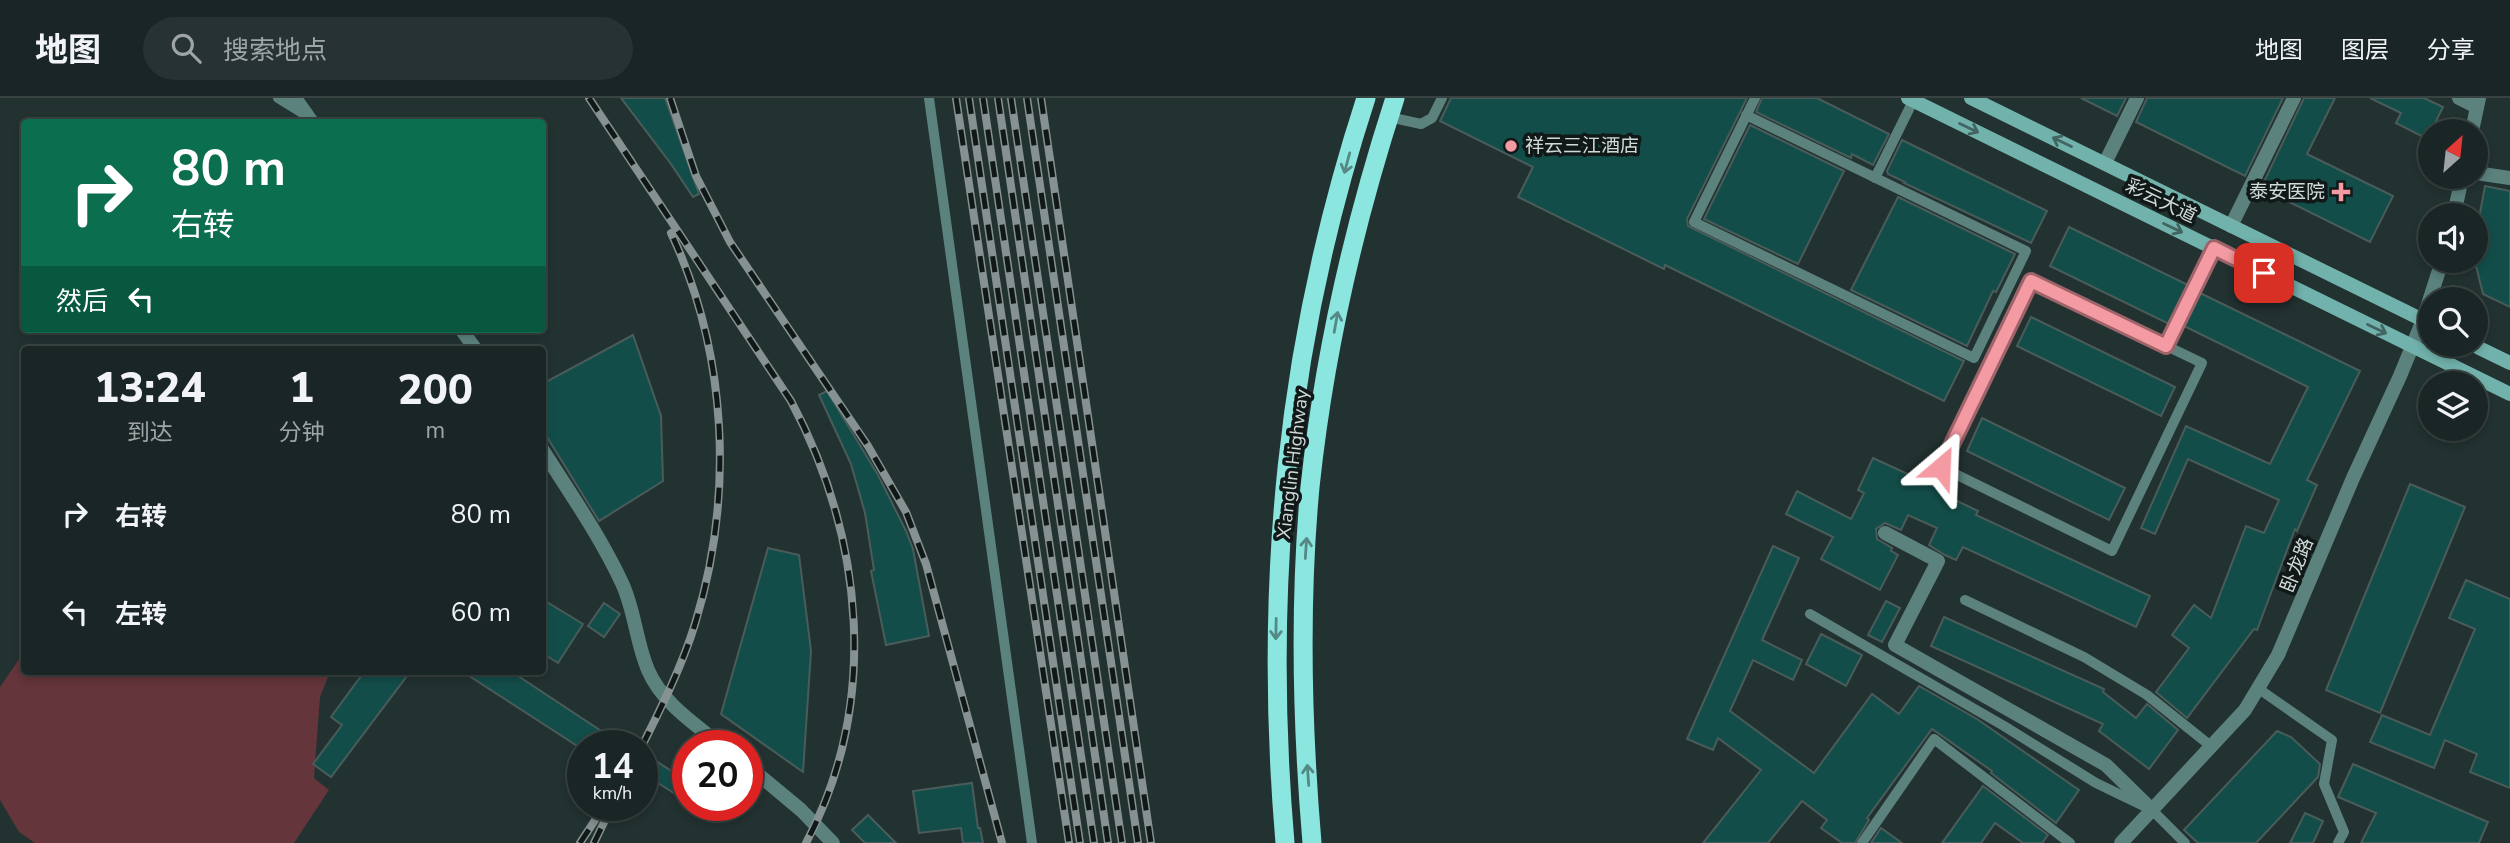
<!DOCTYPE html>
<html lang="zh">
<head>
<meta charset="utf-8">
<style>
	:root { --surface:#1a2625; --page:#273232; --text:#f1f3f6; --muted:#9fa5a7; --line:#384342 }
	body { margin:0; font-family:"Nunito Sans","Noto Sans SC",sans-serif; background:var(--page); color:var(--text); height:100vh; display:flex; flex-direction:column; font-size:26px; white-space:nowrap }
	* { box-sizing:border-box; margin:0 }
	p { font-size:23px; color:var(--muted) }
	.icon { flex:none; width:38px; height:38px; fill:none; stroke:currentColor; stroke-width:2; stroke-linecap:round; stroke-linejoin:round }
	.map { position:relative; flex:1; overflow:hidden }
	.details { position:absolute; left:21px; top:248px; width:525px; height:329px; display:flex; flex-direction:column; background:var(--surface); border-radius:7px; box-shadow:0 4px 10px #0003,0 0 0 2px var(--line) }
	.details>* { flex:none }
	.top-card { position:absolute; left:21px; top:21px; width:525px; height:214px; border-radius:7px; box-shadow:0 4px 10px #0003,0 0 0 2px var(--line); background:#0b6e4f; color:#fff; overflow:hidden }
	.needle { width:46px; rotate:27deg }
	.controls { position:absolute; left:2418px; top:21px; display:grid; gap:14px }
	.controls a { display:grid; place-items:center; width:70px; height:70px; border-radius:50%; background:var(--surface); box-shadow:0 4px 10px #0003,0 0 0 2px var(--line); font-size:35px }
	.speed { position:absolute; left:567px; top:632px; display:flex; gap:14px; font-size:35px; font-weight:700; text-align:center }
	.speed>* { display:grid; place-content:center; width:91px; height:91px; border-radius:50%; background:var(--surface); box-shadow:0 4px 10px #0003,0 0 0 2px var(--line); line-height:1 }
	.speed small { font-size:18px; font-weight:400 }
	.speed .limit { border:10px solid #d22; background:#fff; color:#111 }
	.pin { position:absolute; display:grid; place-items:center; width:60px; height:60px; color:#fff; margin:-30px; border-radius:14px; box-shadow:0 4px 10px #0006 }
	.me { position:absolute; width:77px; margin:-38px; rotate:26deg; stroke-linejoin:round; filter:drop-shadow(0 0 5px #0008) }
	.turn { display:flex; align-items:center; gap:24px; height:147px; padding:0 35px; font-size:32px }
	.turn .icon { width:91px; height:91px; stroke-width:2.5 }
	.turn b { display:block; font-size:49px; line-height:60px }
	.then { display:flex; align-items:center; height:66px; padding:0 35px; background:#0003; gap:14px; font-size:26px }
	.eta { display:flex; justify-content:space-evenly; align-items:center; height:119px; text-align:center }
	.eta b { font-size:42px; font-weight:800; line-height:49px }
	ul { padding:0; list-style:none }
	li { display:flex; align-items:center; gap:21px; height:98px; padding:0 35px }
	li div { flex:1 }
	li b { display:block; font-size:26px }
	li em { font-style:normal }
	header { display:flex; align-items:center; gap:42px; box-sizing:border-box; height:98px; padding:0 35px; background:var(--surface); border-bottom:2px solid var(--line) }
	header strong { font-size:33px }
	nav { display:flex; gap:38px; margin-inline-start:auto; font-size:24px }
	.search { width:490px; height:63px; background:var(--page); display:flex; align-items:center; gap:18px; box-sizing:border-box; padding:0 24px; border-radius:38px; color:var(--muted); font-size:26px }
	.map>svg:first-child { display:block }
	.green { fill:#64353a }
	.building { fill:#134d49; stroke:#4a5c5a; stroke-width:2 }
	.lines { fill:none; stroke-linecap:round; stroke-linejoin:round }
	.service { stroke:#5c827e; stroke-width:10 }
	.minor { stroke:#5c827e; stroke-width:14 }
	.tertiary { stroke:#5c827e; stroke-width:14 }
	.secondary { stroke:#72b2ac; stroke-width:14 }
	.trunk { stroke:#8ae6de; stroke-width:19 }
	.rail-casing { stroke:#869291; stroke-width:8 }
	.rail { stroke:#111818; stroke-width:5; stroke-dasharray:16; stroke-linecap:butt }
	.oneway { stroke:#426562 }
	.oneway2 { stroke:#548985 }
	.route-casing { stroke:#9f646a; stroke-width:18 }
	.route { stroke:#f49aa3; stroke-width:12 }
	.poi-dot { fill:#f49aa3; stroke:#111818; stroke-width:2.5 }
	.labels { text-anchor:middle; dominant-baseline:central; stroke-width:7; stroke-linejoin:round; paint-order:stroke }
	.poi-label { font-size:19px; fill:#d0dad9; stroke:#111818; text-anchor:start }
	.street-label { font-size:19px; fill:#d0dad9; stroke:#111818 }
</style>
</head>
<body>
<header>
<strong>地图</strong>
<div class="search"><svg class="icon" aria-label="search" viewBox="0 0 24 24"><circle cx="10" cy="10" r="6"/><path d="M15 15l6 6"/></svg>搜索地点</div>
<nav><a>地图</a><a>图层</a><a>分享</a></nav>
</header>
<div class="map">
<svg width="2510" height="745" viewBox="0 0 2510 745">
	<rect width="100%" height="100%" fill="#223231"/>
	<path class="green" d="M24,554v20h306l-10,25 -6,81 15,12 -35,53h-259l-16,-11 -19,-32v-113z"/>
	<g class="building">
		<path d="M621,0h44l34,96 -6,3 -22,-33z"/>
		<path d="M1451,0h296l-60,121 1,7 276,135 -20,40 -279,-136 -1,4 -146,-72 15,-30 -93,-46z"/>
		<path d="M1762,0h55l72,36 -16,31 -21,-11 -1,4 -95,-46z"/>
		<path d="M2081,0h45l-9,18z"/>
		<path d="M2147,0h136l-38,78 -109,-54z"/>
		<path d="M2304,0h31l-28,56 86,42 -23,46 -109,-54z"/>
		<path d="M2370,0h54l19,9 -16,32 -31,-16 5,-10z"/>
		<path d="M1750,27l94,46 -46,93 -94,-45z"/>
		<path d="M1902,42l145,71 -16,32 -127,-60 1,-1 -17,-8 -1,-3z"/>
		<path d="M2485,88l25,5v116l-27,-13 -7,-28v-31z"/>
		<path d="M1898,99l117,57 -19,38 -3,-1 -26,55 -116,-56z"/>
		<path d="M2069,129l119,58 -19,39 -119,-58z"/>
		<path d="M2200,195l160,78 -53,109 10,5 -20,46 -2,-2 -38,101 -3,-1 -67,89 -31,-26 33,-44 -17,-13 22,-30 17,13 35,-92 18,7 15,-33 -91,-41 -33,75 -14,-6 45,-102 84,38 38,-77 -124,-61z"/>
		<path d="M2031,219l144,70 -14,29 -144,-70z"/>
		<path d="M633,237l28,81 2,65 -64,40 -57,-92v-45z"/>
		<path d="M827,293l51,84 28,56 7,18 16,87 -43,9 -15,-74 3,-1 -9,-57 -14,-49 -32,-69z"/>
		<path d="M1982,320l143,70 -16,32 -142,-69z"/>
		<path d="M1873,360l80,37 -2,3 27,13 -2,4 174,81 -14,31 -173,-80 -7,13 -11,-5 -16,-10 8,-17 -29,-13 -7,15 -16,-7 -9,6 1,10 15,9 -1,3 7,4 -18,35 -59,-31 12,-22 -47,-23 11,-23 54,28 13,-26 -6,-3z"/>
		<path d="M2410,386l55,23 -85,206 -54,-23z"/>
		<path d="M1773,448l26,12 -37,82 40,20 -9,20 -40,-20 -23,51 84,62 58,-79 27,20 20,-28 58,33 102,71 -23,33 -65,-50 1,-2 -60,-42 -65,89 2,2 -14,23h-13l-21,-15 6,-8 -25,-19 -34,42h-65l58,-73 -43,-32 -5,12 -26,-11z"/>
		<path d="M768,450l31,7 12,96 -8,121 -82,-58z"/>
		<path d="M2466,482l44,19v189l-40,-16 7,-18 -32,-14 -11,28 -64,-26 12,-27 48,20 45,-106 -26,-11z"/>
		<path d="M542,501l41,25 -25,39 -16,-10z"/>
		<path d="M1886,503l14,7 -18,34 -14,-7z"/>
		<path d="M604,505l16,11 -16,23 -16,-11z"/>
		<path d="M1944,519l160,72 -1,3 33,26 11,-14 31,26 -29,39 -50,-38 4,-7 -172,-78z"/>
		<path d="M1821,536l41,21 -16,31 -40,-22z"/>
		<path d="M364,574h46l-79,105 -18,-13 29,-39 -11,-8z"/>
		<path d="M463,574h49l112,74h-41l-1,3z"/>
		<path d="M2277,633l14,6 29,27 -2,13 -62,66h-58l-14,-13z"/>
		<path d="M650,659l38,25v20l-46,-29z"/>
		<path d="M2353,666l135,58 -9,21h-118l15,-30 -38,-16z"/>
		<path d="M972,685l6,45h2l3,15h-20l-2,-15 -42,5 -6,-42z"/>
		<path d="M1983,688l65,49 -6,8h-19l-28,-20 -14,20h-39z"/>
		<path d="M2305,715l18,8 -10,22h-23z"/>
		<path d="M868,717l28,28h-31l-13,-13z"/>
		<path d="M1881,730l21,15h-31z"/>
	</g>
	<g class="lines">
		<g class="service">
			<path d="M278,0l26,16"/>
			<path d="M929,0l103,745"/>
			<path d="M1746,17l280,136 -52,107 -280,-136 61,-124"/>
			<path d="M1389,19l32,7 11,-6 10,-20"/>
			<path d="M1875,80l38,-77"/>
			<path d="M2031,183l171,82 -90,188 -171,-84z"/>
			<path d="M2166,248l48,-98"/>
			<path d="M1965,502l119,57 63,38 65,52"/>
			<path d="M1810,516l194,112 92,57 56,27 33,33"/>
			<path d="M2259,591l73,51 -8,44 20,48 -6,11"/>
			<path d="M1862,745l72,-104 136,104"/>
		</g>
		<g class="minor">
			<path d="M295,0l17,24"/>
			<path d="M2459,0l18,9"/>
			<path d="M2105,65l32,-65"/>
			<path d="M2476,75l34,5"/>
			<path d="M2231,128l63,-128"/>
			<path d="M461,231l15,21"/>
			<path d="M542,351c28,44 58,87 80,134 13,28 14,59 26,87 14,33 47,54 74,76"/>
			<path d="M1885,435l53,28 -43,84 211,120 46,45"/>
			<path d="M747,667l54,45 32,33"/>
		</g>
		<g class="tertiary">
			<path d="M2472,33l7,-33"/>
			<path d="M2454,117l8,-38"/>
			<path d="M2121,745l124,-133 33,-55 75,-177 47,-102 23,-56 19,-59"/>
		</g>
		<g class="secondary">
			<path d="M1908,0l602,296"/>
			<path d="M1971,0l460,226"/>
			<path d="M2473,247l37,18"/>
		</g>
		<g class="trunk">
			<path d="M1285,745c-22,-257 1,-500 81,-745"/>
			<path d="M1312,745c-10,-118 -13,-238 -2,-356 14,-132 44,-263 85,-389"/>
		</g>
		<defs>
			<g id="rail">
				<path d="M589,0l202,303c73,137 89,302 15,442"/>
				<path d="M670,0l26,78 34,66 138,204 38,66 20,52 76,279"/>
				<path d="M956,0l113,745"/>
				<path d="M969,0l111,745"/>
				<path d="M983,0l111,745"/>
				<path d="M998,0l110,745"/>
				<path d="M1011,0l111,745"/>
				<path d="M1027,0l111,745"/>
				<path d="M1041,0l110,745"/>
				<path d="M642,648c20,-40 40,-80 53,-122 39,-127 33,-270 -24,-391"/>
				<path d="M580,745l25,-38"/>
				<path d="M594,745l14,-29"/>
			</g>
		</defs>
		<use href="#rail" class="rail-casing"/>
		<use href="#rail" class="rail"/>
	</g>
	<defs><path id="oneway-shaft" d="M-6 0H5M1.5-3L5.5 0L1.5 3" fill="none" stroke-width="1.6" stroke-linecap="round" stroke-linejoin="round" transform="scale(1.75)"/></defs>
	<g class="oneway">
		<use href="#oneway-shaft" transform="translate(1969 30) rotate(26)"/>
		<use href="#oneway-shaft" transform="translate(2062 44) rotate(-154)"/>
		<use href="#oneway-shaft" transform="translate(2173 130) rotate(26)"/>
		<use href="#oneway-shaft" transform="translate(2377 231) rotate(26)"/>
	</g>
	<g class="oneway2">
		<use href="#oneway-shaft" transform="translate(1347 65) rotate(105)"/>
		<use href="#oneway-shaft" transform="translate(1336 224) rotate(-80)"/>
		<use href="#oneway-shaft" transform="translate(1306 450) rotate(-86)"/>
		<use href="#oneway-shaft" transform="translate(1276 531) rotate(91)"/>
		<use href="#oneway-shaft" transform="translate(1308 677) rotate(-94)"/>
	</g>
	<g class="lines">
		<defs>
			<path id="route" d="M1941,369l90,-186 135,65 48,-98 50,25"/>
		</defs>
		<use href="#route" class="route-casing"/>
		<use href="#route" class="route"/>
	</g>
	<g class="poi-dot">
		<circle cx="1511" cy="48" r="7"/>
		<path d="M2337.5 83.5h7v7h7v7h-7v7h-7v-7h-7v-7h7z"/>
	</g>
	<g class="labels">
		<g class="poi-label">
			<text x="1525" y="48">祥云三江酒店</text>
			<text x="2325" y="94" text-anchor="end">泰安医院</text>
		</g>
		<g class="street-label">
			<text transform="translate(2161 103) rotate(26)">彩云大道</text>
			<text transform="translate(1293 366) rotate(-83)">Xianglin Highway</text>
			<text transform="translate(2297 467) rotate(-68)">卧龙路</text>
		</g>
	</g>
</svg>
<div class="controls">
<a><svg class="needle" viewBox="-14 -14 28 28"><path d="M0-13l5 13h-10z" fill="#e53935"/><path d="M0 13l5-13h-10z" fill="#9fa5a7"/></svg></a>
<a><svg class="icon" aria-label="sound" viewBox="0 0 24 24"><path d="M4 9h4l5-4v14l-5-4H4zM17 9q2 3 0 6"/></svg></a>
<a><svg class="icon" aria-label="search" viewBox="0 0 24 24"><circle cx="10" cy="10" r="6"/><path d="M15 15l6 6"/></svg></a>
<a><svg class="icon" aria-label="layers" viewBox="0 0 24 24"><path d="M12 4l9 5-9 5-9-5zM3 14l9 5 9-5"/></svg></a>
</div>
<div class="speed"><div>14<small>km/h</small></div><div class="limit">20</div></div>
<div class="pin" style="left:2264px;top:175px;background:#d93025"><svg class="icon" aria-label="arrive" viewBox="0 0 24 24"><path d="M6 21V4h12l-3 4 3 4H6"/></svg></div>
<svg class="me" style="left:1941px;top:369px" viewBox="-20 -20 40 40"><path d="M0-17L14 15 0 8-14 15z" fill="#f49aa3" stroke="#fff" stroke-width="4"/></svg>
<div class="top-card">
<div class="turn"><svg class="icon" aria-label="right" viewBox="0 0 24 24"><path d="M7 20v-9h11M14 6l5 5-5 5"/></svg><div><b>80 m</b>右转</div></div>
<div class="then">然后<svg class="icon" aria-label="left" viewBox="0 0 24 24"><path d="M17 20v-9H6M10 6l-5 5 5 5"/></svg></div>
</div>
<section class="details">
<div class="eta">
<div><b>13:24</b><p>到达</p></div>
<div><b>1</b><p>分钟</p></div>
<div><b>200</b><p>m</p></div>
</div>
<ul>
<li><svg class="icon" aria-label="right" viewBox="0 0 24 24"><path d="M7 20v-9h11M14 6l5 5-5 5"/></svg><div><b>右转</b></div><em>80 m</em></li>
<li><svg class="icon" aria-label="left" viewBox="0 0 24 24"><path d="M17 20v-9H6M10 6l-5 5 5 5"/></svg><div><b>左转</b></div><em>60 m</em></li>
</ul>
</section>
</div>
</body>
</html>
